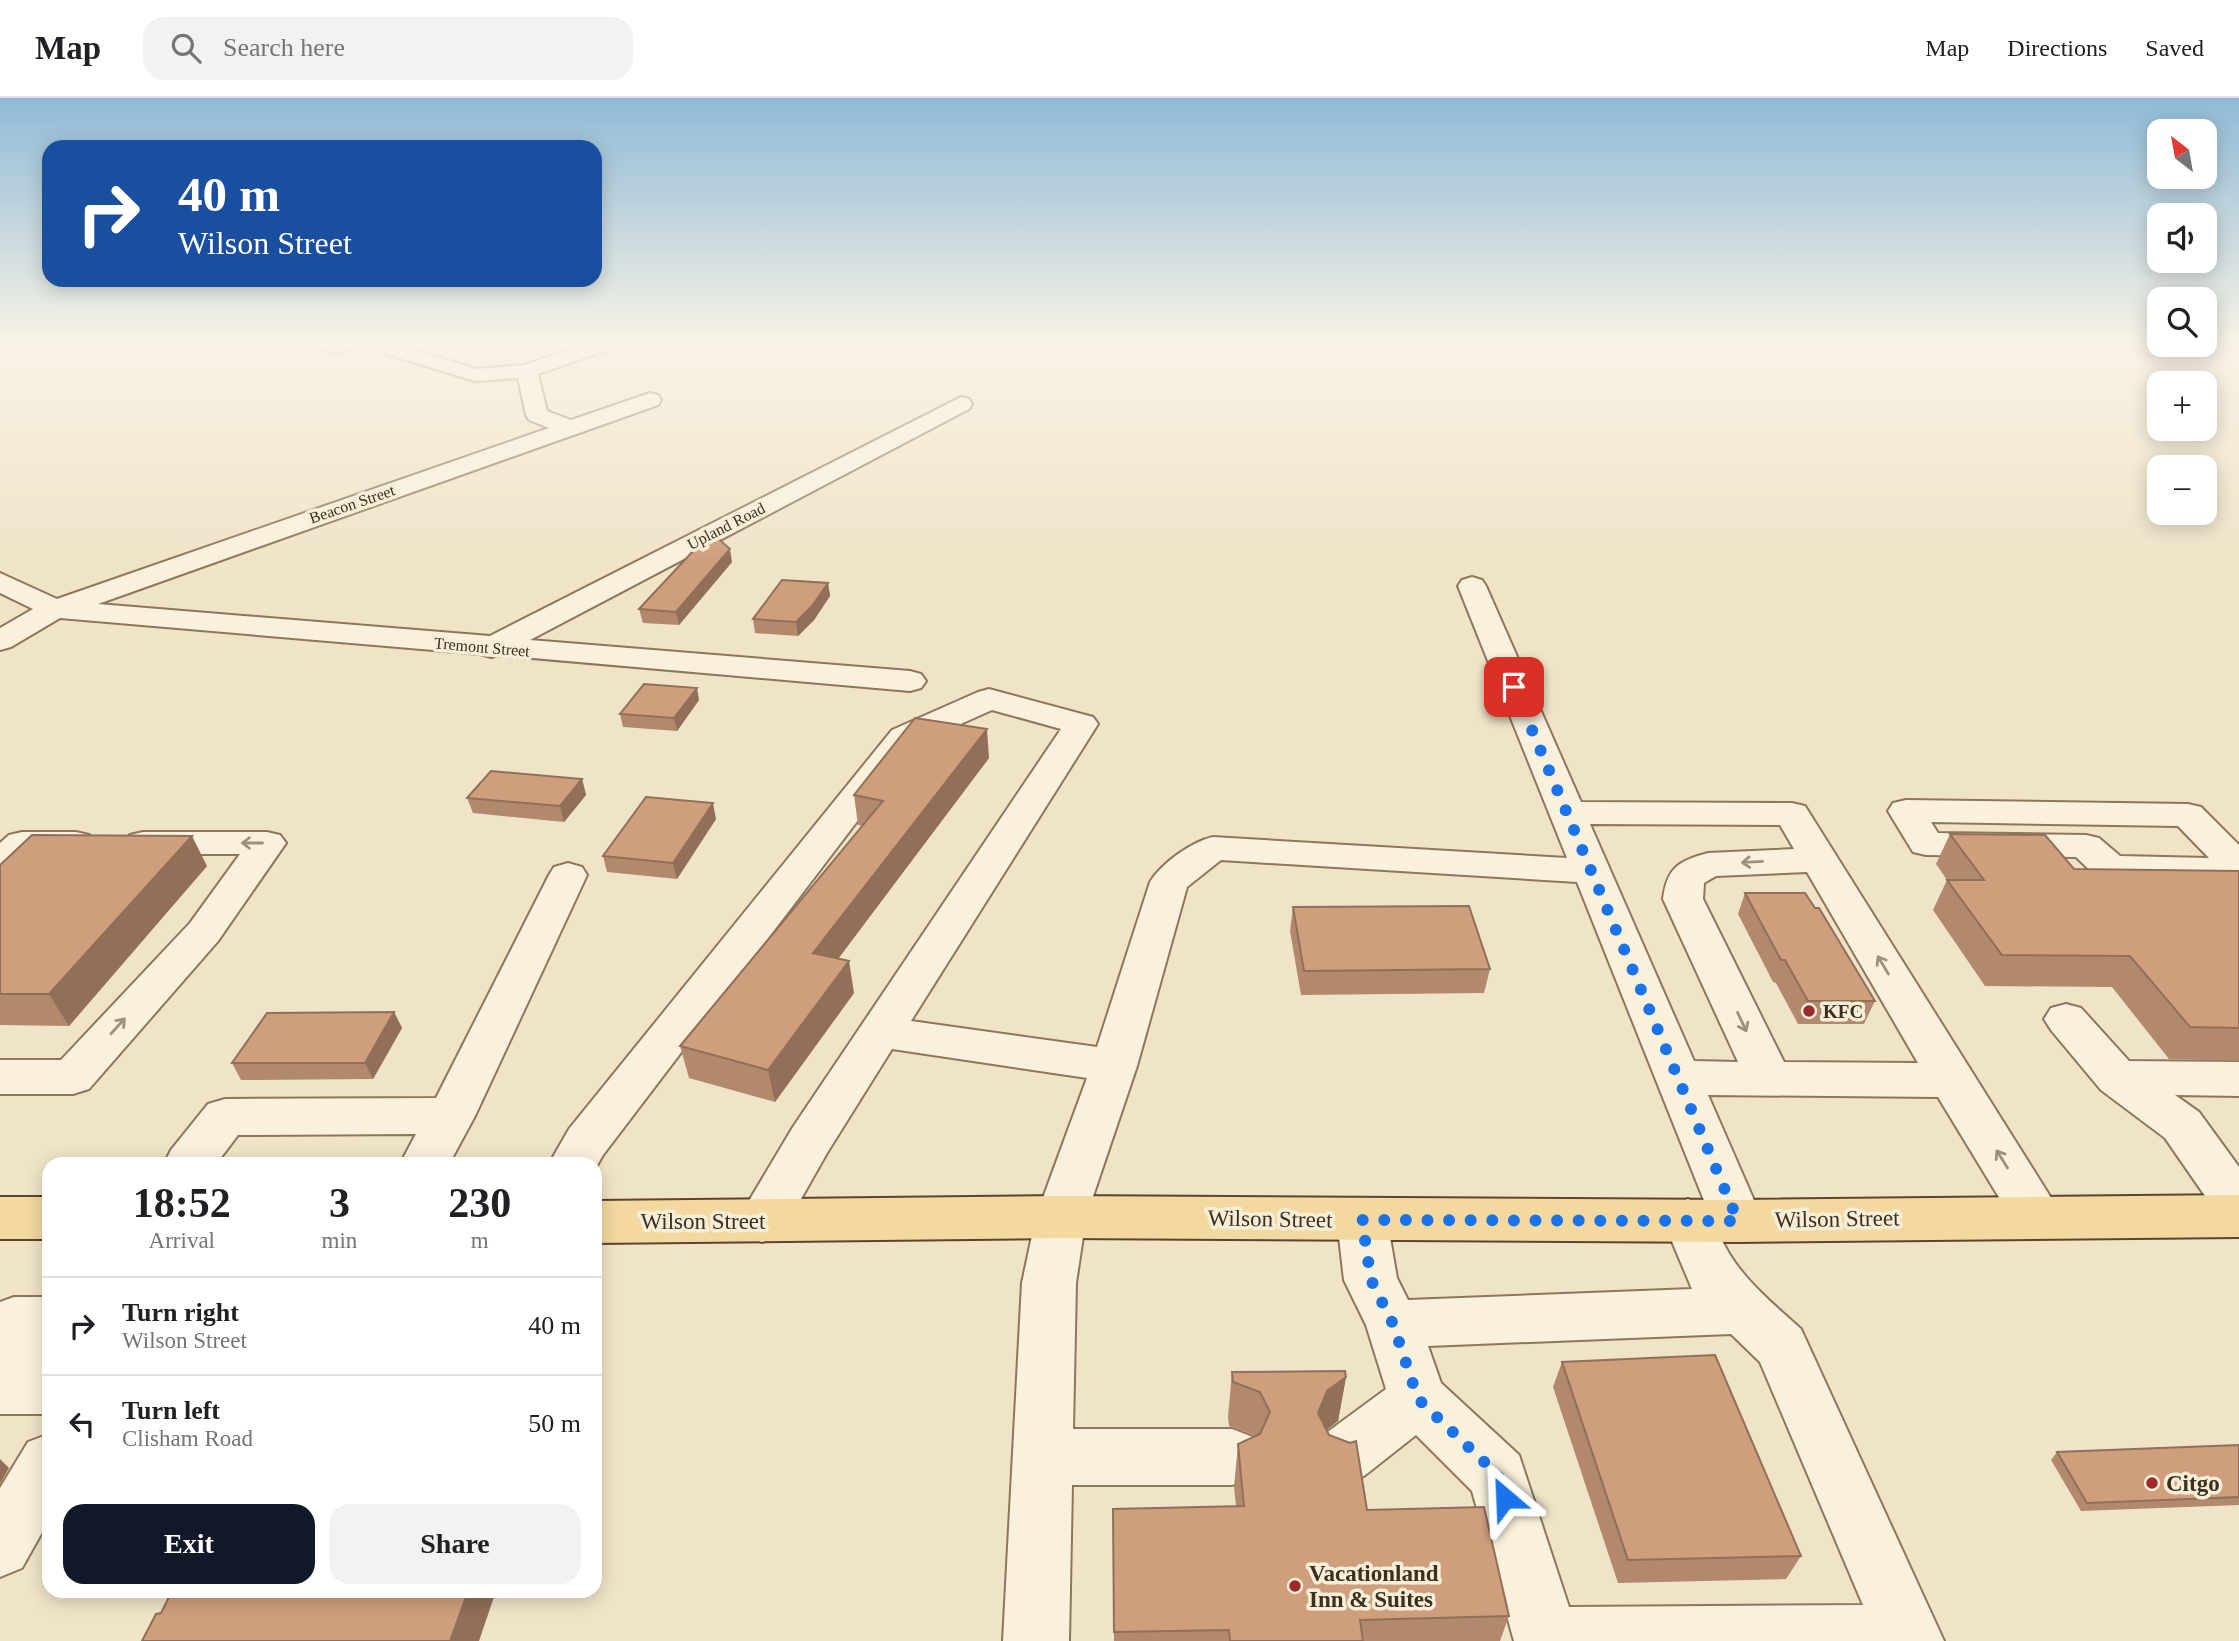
<!DOCTYPE html>
<html lang="en">
<head>
<meta charset="utf-8">
<style>
	:root { --surface:#fff; --page:#f2f2f2; --text:#202124; --muted:#757577; --line:#e0e0e0; --accent:#111827 }
	body { margin:0; font-family:Georgia,serif; background:var(--page); color:var(--text); height:100vh; display:flex; flex-direction:column; font-size:26px; white-space:nowrap }
	* { box-sizing:border-box; margin:0 }
	p { font-size:23px; color:var(--muted) }
	.icon { flex:none; width:38px; height:38px; fill:none; stroke:currentColor; stroke-width:2; stroke-linecap:round; stroke-linejoin:round }
	.map { position:relative; flex:1; overflow:hidden }
	.panel { position:absolute; left:42px; top:1059px; width:560px; height:441px; display:flex; flex-direction:column; background:var(--surface); border-radius:21px; box-shadow:0 4px 18px #0003 }
	.panel>* { flex:none }
	.top-card { position:absolute; left:42px; top:42px; width:560px; height:147px; border-radius:21px; box-shadow:0 4px 18px #0003; background:#1a4fa0; color:#fff; overflow:hidden }
	.needle { width:46px; rotate:329deg }
	.tools { position:absolute; left:2147px; top:21px; display:grid; gap:14px }
	.tools a { display:grid; place-items:center; width:70px; height:70px; border-radius:14px; background:var(--surface); box-shadow:0 4px 18px #0003; font-size:35px }
	.pin { position:absolute; display:grid; place-items:center; width:60px; height:60px; color:#fff; margin:-30px; border-radius:14px; box-shadow:0 4px 10px #0006 }
	.me { position:absolute; width:77px; margin:-38px; rotate:334deg; stroke-linejoin:round; filter:drop-shadow(0 0 5px #0008) }
	.turn { display:flex; align-items:center; gap:24px; height:147px; padding:0 21px; font-size:32px }
	.turn .icon { width:91px; height:91px; stroke-width:2.5 }
	.turn b { display:block; font-size:49px; line-height:60px }
	.eta { display:flex; justify-content:space-evenly; align-items:center; height:119px; text-align:center }
	.eta b { font-size:42px; font-weight:700; line-height:49px }
	.cta { display:flex; gap:14px; margin-top:auto; padding:14px 21px }
	.cta a { flex:1; height:80px; border-radius:21px; background:var(--accent); color:#fff; font-size:28px; font-weight:700; line-height:80px; text-align:center }
	.cta a+a { background:var(--page); color:var(--text) }
	ul { padding:0; list-style:none }
	li { display:flex; align-items:center; gap:21px; height:98px; padding:0 21px; border-top:2px solid var(--line) }
	li div { flex:1 }
	li b { display:block; font-size:26px }
	li em { font-style:normal }
	header { display:flex; align-items:center; gap:42px; box-sizing:border-box; height:98px; padding:0 35px; background:var(--surface); border-bottom:2px solid var(--line) }
	header strong { font-size:33px }
	nav { display:flex; gap:38px; margin-inline-start:auto; font-size:24px }
	.search { width:490px; height:63px; background:var(--page); display:flex; align-items:center; gap:18px; box-sizing:border-box; padding:0 24px; border-radius:21px; color:var(--muted); font-size:26px }
	.map>svg:first-child { display:block }
	.lines { fill:none; stroke-linecap:round; stroke-linejoin:round }
	.minor-casing { stroke:#8d765c; stroke-width:4 }
	.major-casing { stroke:#5b4430; stroke-width:4 }
	.minor { fill:#faf1dc; fill-rule:evenodd }
	.major { fill:#f3d9a0; fill-rule:evenodd }
	.wall { fill:#b2896c }
	.shaded-wall { fill:#916f58 }
	.building { fill:#cf9f7d; stroke:#916f58; stroke-width:2 }
	.oneway { stroke:#9c907e }
	.route { stroke:#1a73e8; stroke-width:12; stroke-dasharray:0 21.6 }
	.poi-dot { fill:#9e2a2b; stroke:#f7eed8; stroke-width:2.5 }
	.labels { text-anchor:middle; dominant-baseline:central; stroke-width:7; stroke-linejoin:round; paint-order:stroke }
	.far-street-label { font-size:16px; fill:#3d2e20; stroke:#f7eed8 }
	.poi-label { font-size:19px; font-weight:bold; fill:#3d2e20; stroke:#f7eed8; text-anchor:start }
	.near-street-label { font-size:23px; fill:#3d2e20; stroke:#f7eed8 }
	.near-poi-label { font-size:23px; font-weight:bold; fill:#3d2e20; stroke:#f7eed8; text-anchor:start }
</style>
</head>
<body>
<header>
<strong>Map</strong>
<div class="search"><svg class="icon" aria-label="search" viewBox="0 0 24 24"><circle cx="10" cy="10" r="6"/><path d="M15 15l6 6"/></svg>Search here</div>
<nav><a>Map</a><a>Directions</a><a>Saved</a></nav>
</header>
<div class="map">
<svg width="2239" height="1543" viewBox="0 0 2239 1543">
	<rect width="100%" height="100%" fill="#f0e4c8"/>
	<g class="lines">
		<defs>
			<g id="minor">
				<path d="M317,247h35l-3,4 -15,4 -14,-4z"/>
				<path d="M389,247h30l-5,5 62,19 48,-4 60,-20h29l-3,4 -72,25 9,37 24,9 79,-27 8,2 3,5 -3,5 -560,199 392,32 471,-239 8,2 3,5 -3,5 -439,231 380,31 11,3 5,7 -5,7 -11,3 -412,-36 -7,2 -11,-3 -420,-36 -49,29 -11,3v-22l33,-19 -33,-16v-20l57,26 492,-171 -20,-8 -3,-5 -8,-37 -43,3 -89,-27 -3,-4z"/>
				<path d="M1472,479l10,3 4,6 95,216 211,1 13,3 258,411 -7,15 -18,6 -18,-6 -82,-135 -230,-2 55,126 -7,15 -18,6 -18,-6c16,38 50,65 81,93l143,312h-430l-42,-150 -56,-56 -52,41 -21,8 -21,-8 -9,-20 9,-20 64,-47 -20,-64 -22,-45 -7,-60 7,-15 18,-6 18,6 7,15 10,58 11,22 284,-11 -29,-69 7,-15 18,-6 19,9 -130,-326 -356,-22 -34,27 -50,179 -51,151 -10,66 -3,146h159l21,8 9,20 -9,20 -21,8h-160l-3,156h-66l19,-358 14,-66 51,-139 -195,-29 -65,104 -47,83 -18,6 -18,-6 -7,-15 56,-94 268,-398 -69,-19 -76,34 -313,411 -8,14v-5h-46l20,-35 323,-399 86,-38 11,-3 11,3 93,25 5,7 -187,297 186,26 53,-165c12,-19 41,-40 63,-45l354,21 -109,-272 4,-6zM1590,726l190,1 14,24 -86,4c-30,8 -41,15 -45,46l75,163 -44,-1zM1807,774l111,191 -134,-1 -81,-163 1,-16 12,-7zM1731,1236l29,28 103,243 -294,2 -50,-152 -78,-72 -13,-37z"/>
				<path d="M1906,702l282,4 13,3 38,38v37l-129,-2 -14,-4 -20,-19 -150,-2 -13,-3 -25,-41 5,-8zM1931,724l247,4 31,32 -89,-2 -21,-18 -13,-3 -148,-2z"/>
				<path d="M22,734h54l13,3 6,8 -6,8 -13,3h-44l-18,17 -14,4v-32l9,-8z"/>
				<path d="M143,734h124l13,3 6,8 -68,98 -129,148 -16,5h-73v-34h61l129,-137 50,-69h-97l-13,-3 -6,-8 6,-8z"/>
				<path d="M568,765l14,4 5,8 -112,241 -26,48h-49l16,-30 -178,1 -22,29h-52l7,-14 37,-46 17,-5 211,-1 113,-223 5,-8z"/>
				<path d="M2066,906l15,4 48,53 110,1v34l-64,-1 24,17 40,55v58l-18,-6 -56,-81 -64,-48 -50,-60 -7,-11 7,-11z"/>
				<path d="M14,1199h35v117h-49v-112z"/>
				<path d="M49,1336v86l-27,48 -22,9v-89l28,-46z"/>
			</g>
			<g id="major">
				<path d="M2239,1097v42l-501,5 -677,-4 -466,5v-42l466,-5 677,4z"/>
				<rect x="0" y="1099" width="49" height="42"/>
			</g>
		</defs>
		<use href="#minor" class="minor-casing"/>
		<use href="#major" class="major-casing"/>
		<use href="#minor" class="minor"/>
		<use href="#major" class="major"/>
	</g>
	<g class="wall">
		<path d="M732,464l-53,63 -36,-2 -4,-14z"/>
		<path d="M828,485l2,13 -16,24 -16,16 -43,-3 -2,-14z"/>
		<path d="M699,602l-22,31 -54,-4 -3,-13z"/>
		<path d="M989,660l-151,201 16,34 -79,109 -86,-24 -9,-32 183,-220 -5,-1 -4,-30z"/>
		<path d="M582,681l4,16 -22,27 -91,-9 -6,-15z"/>
		<path d="M716,721l-39,60 -70,-7 -4,-16z"/>
		<path d="M1950,736l124,35 165,2v190l-70,-2 -57,-72 -127,-1 -52,-76 14,-30 -11,-16z"/>
		<path d="M0,767l207,1 -138,160 -69,-1z"/>
		<path d="M1745,795l130,108 -11,23h-66l-22,-41 -3,-1 -35,-68z"/>
		<path d="M1293,809l197,62 -6,24 -183,2 -11,-64z"/>
		<path d="M394,914l8,16 -29,51 -132,1 -9,-17z"/>
		<path d="M1562,1264l239,194 -15,23 -168,4 -65,-196z"/>
		<path d="M1232,1274l114,5 -8,44 -12,9 41,80 142,106 -9,25h-386l-1,-132 123,-3 -2,-19 4,-43 18,-8 -27,-10 -1,-9z"/>
		<path d="M2239,1347v60l-158,6 -30,-51 6,-8z"/>
	</g>
	<g class="shaded-wall">
		<path d="M730,451l2,13 -53,63 -3,-13z"/>
		<path d="M828,485l2,13 -16,24 -16,16 -2,-14z"/>
		<path d="M697,590l2,12 -22,31 -3,-13z"/>
		<path d="M987,631l2,29 -170,226 -6,-31z"/>
		<path d="M582,681l4,16 -22,27 -4,-16z"/>
		<path d="M713,705l3,16 -39,60 -4,-16z"/>
		<path d="M192,738l15,30 -138,160 -20,-32z"/>
		<path d="M849,863l5,32 -79,109 -7,-32z"/>
		<path d="M394,914l8,16 -29,51 -8,-16z"/>
		<path d="M1346,1279l-8,44 -18,14 -2,-22 9,-22z"/>
		<path d="M0,1361l9,9 -9,16z"/>
		<path d="M468,1493h28l-17,50h-29z"/>
	</g>
	<g class="building">
		<path d="M712,435l18,16 -54,63 -37,-3 68,-73z"/>
		<path d="M782,482l46,3 -16,23 -16,16 -43,-3z"/>
		<path d="M644,586l53,4 -23,30 -54,-4z"/>
		<path d="M915,620l72,11 -174,224 36,8 -81,109 -88,-24 203,-245 -29,-6z"/>
		<path d="M491,673l91,8 -22,27 -93,-8z"/>
		<path d="M646,699l67,6 -40,60 -70,-7z"/>
		<path d="M1950,736l95,1 29,34 165,2v157l-49,-1 -60,-71 -128,-1 -55,-75h37z"/>
		<path d="M32,737l160,1 -143,158h-49v-129z"/>
		<path d="M1745,795h60l10,15h4l56,93h-67l-23,-41h-4z"/>
		<path d="M1469,808l21,63 -186,2 -11,-64z"/>
		<path d="M394,914l-29,51h-133l35,-50z"/>
		<path d="M1715,1257l86,201 -173,4 -66,-198z"/>
		<path d="M1345,1273l1,6 -19,14 -9,22 11,22 21,8 6,-2 11,69 117,-3 25,109 -149,4 3,21h-133l-1,-11 -115,2 -1,-123 131,-3 -6,-62 22,-10 10,-22 -10,-20 -27,-10 -1,-10z"/>
		<path d="M2239,1347v52l-152,6 -30,-51z"/>
		<path d="M172,1493h296l-18,50h-308l14,-27 5,-1z"/>
	</g>
	<defs><path id="oneway-shaft" d="M-6 0H5M1.5-3L5.5 0L1.5 3" fill="none" stroke-width="1.6" stroke-linecap="round" stroke-linejoin="round" transform="scale(1.75)"/></defs>
	<g class="oneway">
		<use href="#oneway-shaft" transform="translate(252 745) rotate(-180)"/>
		<use href="#oneway-shaft" transform="translate(1752 764) rotate(177)"/>
		<use href="#oneway-shaft" transform="translate(1883 867) rotate(-121)"/>
		<use href="#oneway-shaft" transform="translate(1742 924) rotate(65)"/>
		<use href="#oneway-shaft" transform="translate(118 928) rotate(-48)"/>
		<use href="#oneway-shaft" transform="translate(2002 1061) rotate(-122)"/>
	</g>
	<linearGradient id="sky" x2="0" y2="1"><stop stop-color="#8fbad6"/><stop offset="0.53" stop-color="#f8f3e6"/><stop offset="1" stop-color="#f8f3e6" stop-opacity="0"/></linearGradient>
	<rect width="2239" height="463" fill="url(#sky)"/>
	<g class="lines">
		<path class="route" d="M1505,1400l-7,-23 -80,-76 -25,-75 -22,-44 -9,-60 376,1 -224,-534"/>
	</g>
	<g class="poi-dot">
		<circle cx="1809" cy="913" r="7"/>
		<circle cx="2152" cy="1385" r="7"/>
		<circle cx="1295" cy="1488" r="7"/>
	</g>
	<g class="labels">
		<g class="far-street-label">
			<text transform="translate(352 406) rotate(-19)">Beacon Street</text>
			<text transform="translate(726 428) rotate(-27)">Upland Road</text>
			<text transform="translate(482 549) rotate(5)">Tremont Street</text>
		</g>
		<g class="poi-label">
			<text x="1823" y="913">KFC</text>
		</g>
		<g class="near-street-label">
			<text transform="translate(1270 1121) rotate(1)">Wilson Street</text>
			<text transform="translate(1837 1121) rotate(-1)">Wilson Street</text>
			<text x="703" y="1123">Wilson Street</text>
		</g>
		<g class="near-poi-label">
			<text x="2166" y="1385">Citgo</text>
			<text x="1309" y="1475">Vacationland<tspan x="1309" dy="26">Inn &amp; Suites</tspan></text>
		</g>
	</g>
</svg>
<div class="tools">
<a><svg class="needle" viewBox="-14 -14 28 28"><path d="M0-13l5 13h-10z" fill="#e53935"/><path d="M0 13l5-13h-10z" fill="#757577"/></svg></a>
<a><svg class="icon" aria-label="sound" viewBox="0 0 24 24"><path d="M4 9h4l5-4v14l-5-4H4zM17 9q2 3 0 6"/></svg></a>
<a><svg class="icon" aria-label="search" viewBox="0 0 24 24"><circle cx="10" cy="10" r="6"/><path d="M15 15l6 6"/></svg></a>
<a>+</a>
<a>−</a>
</div>
<div class="pin" style="left:1514px;top:589px;background:#d93025"><svg class="icon" aria-label="arrive" viewBox="0 0 24 24"><path d="M6 21V4h12l-3 4 3 4H6"/></svg></div>
<svg class="me" style="left:1505px;top:1400px" viewBox="-20 -20 40 40"><path d="M0-17L14 15 0 8-14 15z" fill="#1a73e8" stroke="#fff" stroke-width="4"/></svg>
<div class="top-card">
<div class="turn"><svg class="icon" aria-label="right" viewBox="0 0 24 24"><path d="M7 20v-9h11M14 6l5 5-5 5"/></svg><div><b>40 m</b>Wilson Street</div></div>
</div>
<section class="panel">
<div class="eta">
<div><b>18:52</b><p>Arrival</p></div>
<div><b>3</b><p>min</p></div>
<div><b>230</b><p>m</p></div>
</div>
<ul>
<li><svg class="icon" aria-label="right" viewBox="0 0 24 24"><path d="M7 20v-9h11M14 6l5 5-5 5"/></svg><div><b>Turn right</b><p>Wilson Street</p></div><em>40 m</em></li>
<li><svg class="icon" aria-label="left" viewBox="0 0 24 24"><path d="M17 20v-9H6M10 6l-5 5 5 5"/></svg><div><b>Turn left</b><p>Clisham Road</p></div><em>50 m</em></li>
</ul>
<div class="cta"><a>Exit</a><a>Share</a></div>
</section>
</div>
</body>
</html>
